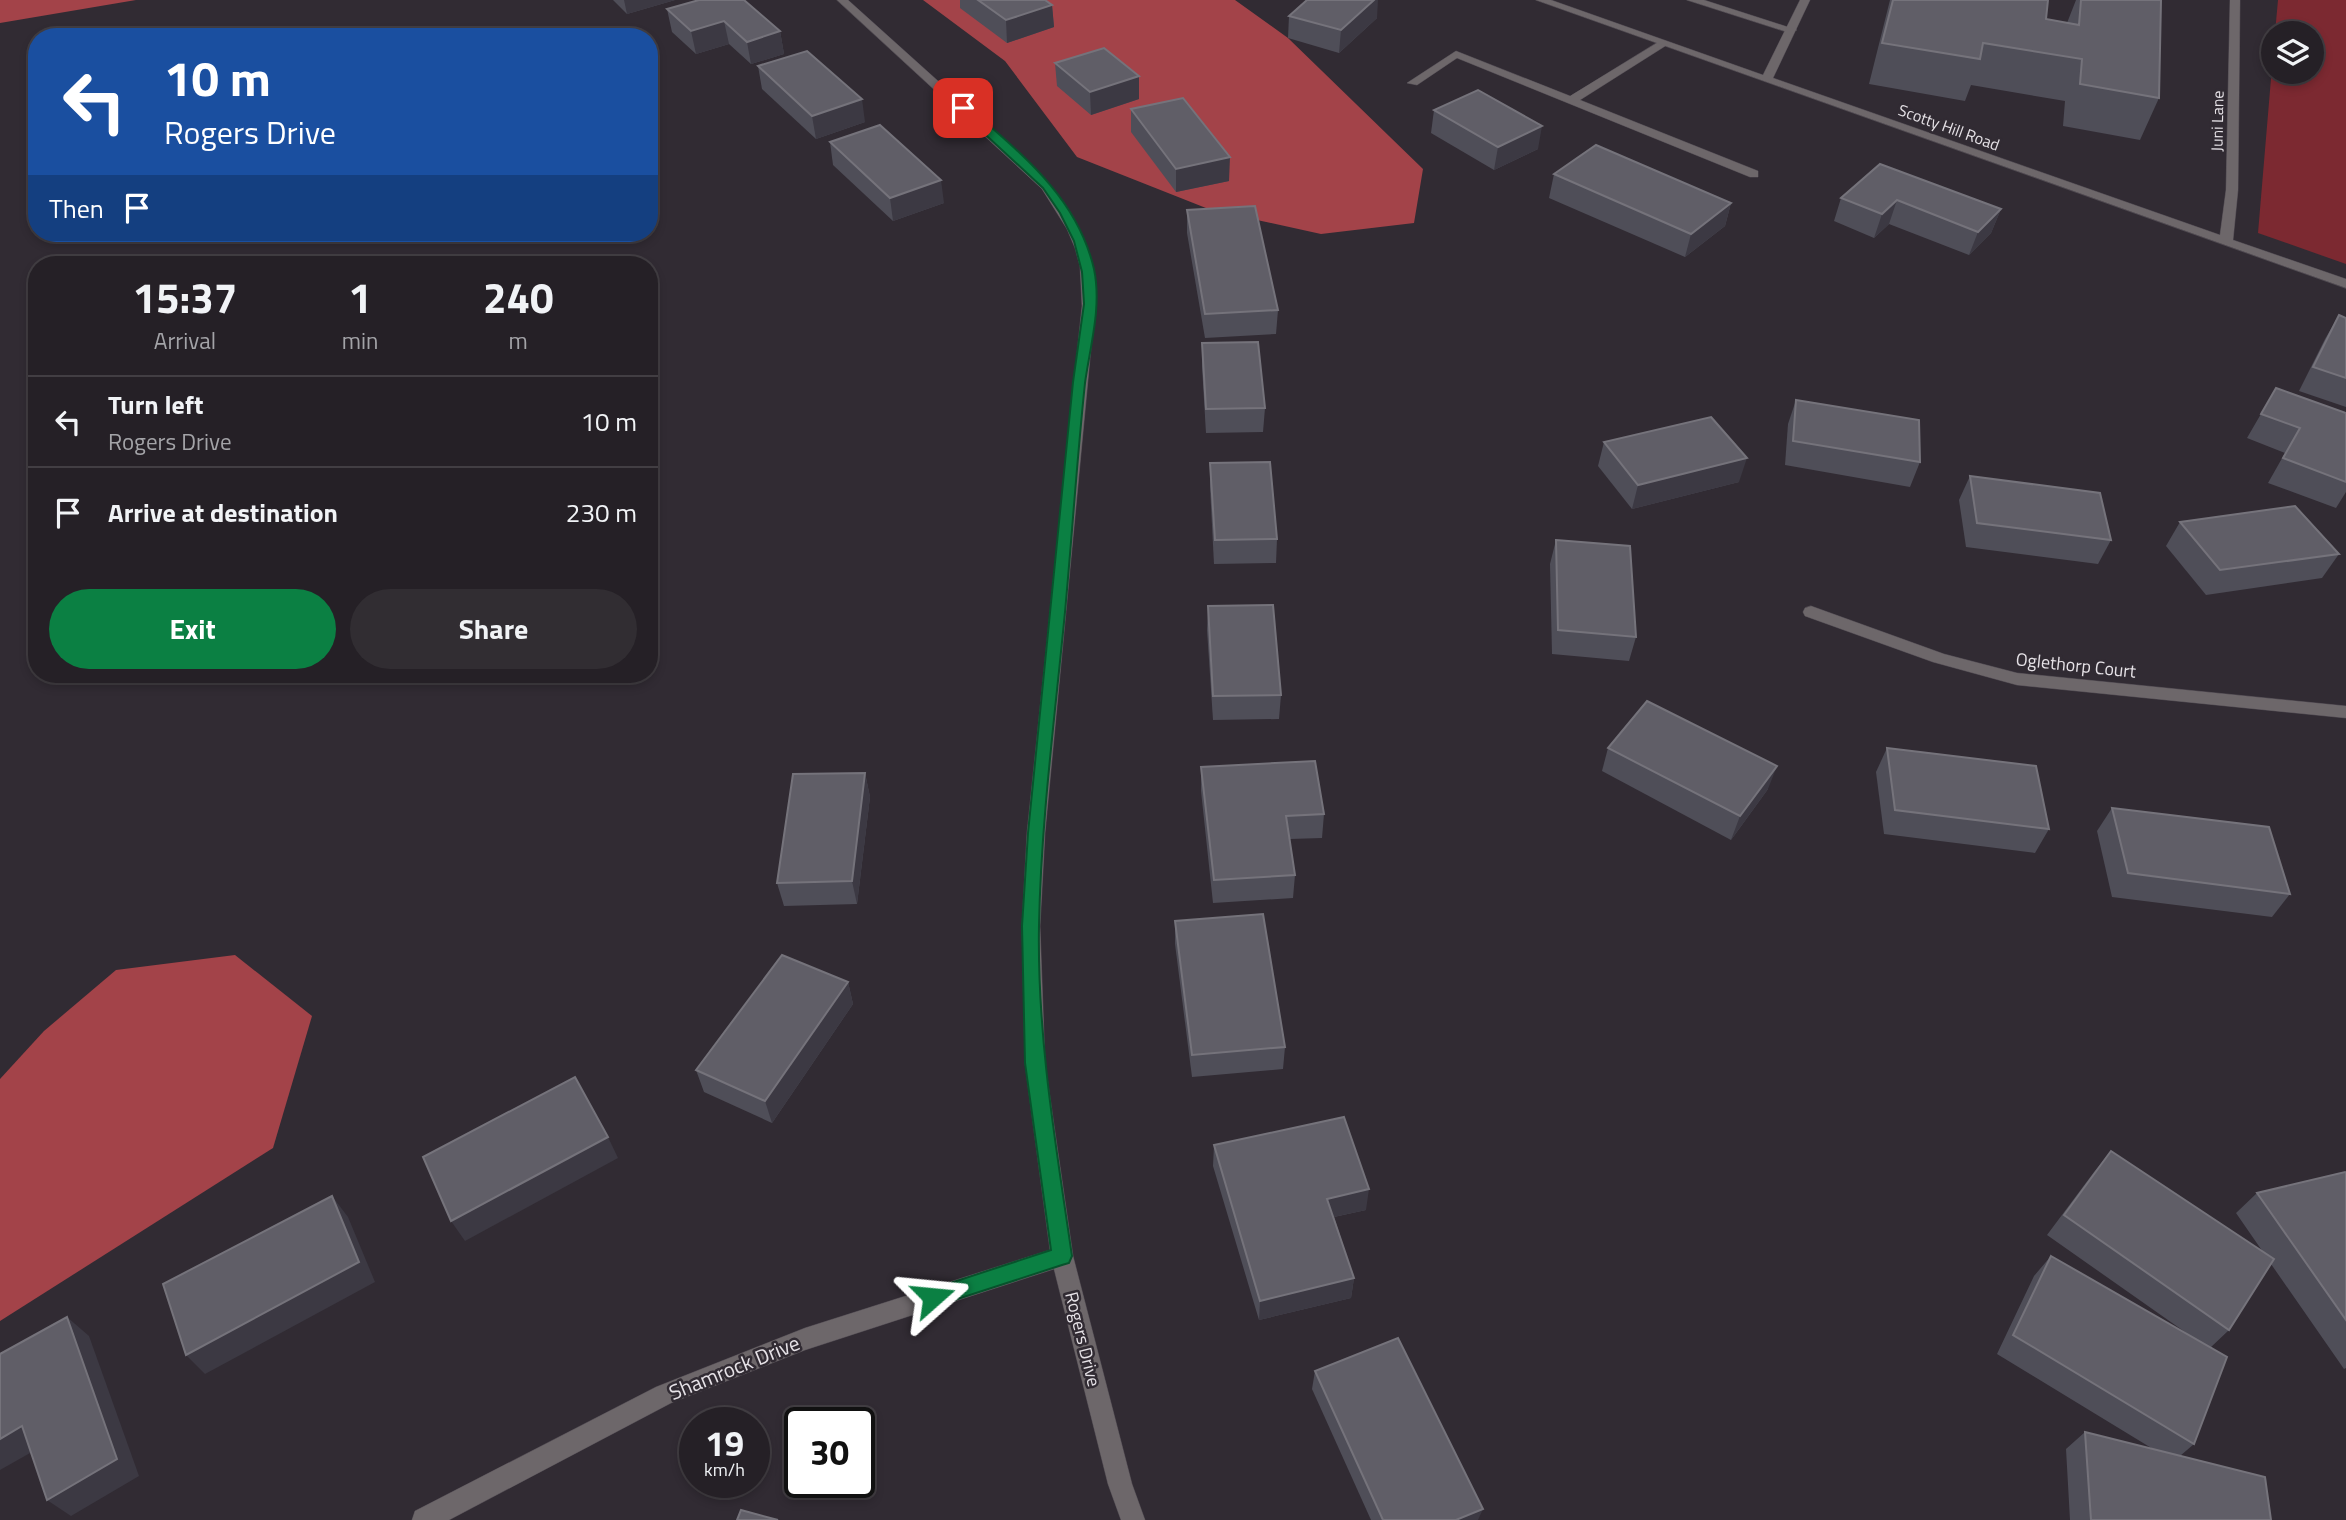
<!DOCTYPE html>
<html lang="en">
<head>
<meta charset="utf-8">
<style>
	:root { --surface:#252026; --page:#312d32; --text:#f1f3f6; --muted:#a3a3a7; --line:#423e43; --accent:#0b8043 }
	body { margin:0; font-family:"Titillium Web",sans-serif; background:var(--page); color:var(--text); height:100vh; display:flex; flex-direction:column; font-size:26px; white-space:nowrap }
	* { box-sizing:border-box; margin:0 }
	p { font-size:23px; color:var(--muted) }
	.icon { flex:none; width:38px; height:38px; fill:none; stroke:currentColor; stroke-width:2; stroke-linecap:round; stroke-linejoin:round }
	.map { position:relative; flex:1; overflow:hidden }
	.details { position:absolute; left:28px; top:256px; width:630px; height:427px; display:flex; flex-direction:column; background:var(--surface); border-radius:28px; box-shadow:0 4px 10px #0003,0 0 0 2px var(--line) }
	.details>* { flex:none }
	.guide { position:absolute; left:28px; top:28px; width:630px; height:214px; border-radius:28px; box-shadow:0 4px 10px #0003,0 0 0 2px var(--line); background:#1a4fa0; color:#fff; overflow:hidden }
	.fabs { position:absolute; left:2261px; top:21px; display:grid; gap:14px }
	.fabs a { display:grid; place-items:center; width:63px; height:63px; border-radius:50%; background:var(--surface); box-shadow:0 4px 10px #0003,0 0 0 2px var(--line); font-size:35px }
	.speed { position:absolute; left:679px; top:1407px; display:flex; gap:14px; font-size:35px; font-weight:700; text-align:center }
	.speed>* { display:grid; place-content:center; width:91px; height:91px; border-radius:50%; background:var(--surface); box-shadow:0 4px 10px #0003,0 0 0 2px var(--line); line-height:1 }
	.speed small { font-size:18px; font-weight:400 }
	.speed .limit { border:4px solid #111; border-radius:10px; background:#fff; color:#111 }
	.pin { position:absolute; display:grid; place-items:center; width:60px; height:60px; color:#fff; margin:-30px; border-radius:14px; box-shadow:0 4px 10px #0006 }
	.me { position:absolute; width:77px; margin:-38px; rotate:72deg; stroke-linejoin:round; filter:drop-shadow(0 0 5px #0008) }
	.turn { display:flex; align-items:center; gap:24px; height:147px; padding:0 21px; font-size:32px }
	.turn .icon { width:91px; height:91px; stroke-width:2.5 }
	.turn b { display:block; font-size:49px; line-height:60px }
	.then { display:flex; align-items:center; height:66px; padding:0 21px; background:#0003; gap:14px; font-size:26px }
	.eta { display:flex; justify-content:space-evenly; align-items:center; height:119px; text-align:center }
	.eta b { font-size:42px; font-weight:700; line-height:49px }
	.button { display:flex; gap:14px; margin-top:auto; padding:14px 21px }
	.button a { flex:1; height:80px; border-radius:42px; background:var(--accent); color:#fff; font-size:28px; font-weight:700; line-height:80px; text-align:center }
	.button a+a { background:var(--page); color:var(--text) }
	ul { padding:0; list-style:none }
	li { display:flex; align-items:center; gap:21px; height:91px; padding:0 21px; border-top:2px solid var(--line) }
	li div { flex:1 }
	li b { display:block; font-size:26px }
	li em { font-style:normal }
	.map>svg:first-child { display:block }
	.green { fill:#7c2931 }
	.forest { fill:#a34349 }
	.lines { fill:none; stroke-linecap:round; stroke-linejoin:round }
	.lane-casing { stroke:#4e4850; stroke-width:1 }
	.street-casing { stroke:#4e4850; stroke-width:1 }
	.lane { fill:#6d676a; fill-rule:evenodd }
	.street { fill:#6d676a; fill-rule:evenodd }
	.wall { fill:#4f4e58 }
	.shaded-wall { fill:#3c3943 }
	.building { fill:#605e67; stroke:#75737b; stroke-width:2 }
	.route { fill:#0b8043; stroke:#07532c; stroke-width:2 }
	.labels { text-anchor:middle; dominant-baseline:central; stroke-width:5; stroke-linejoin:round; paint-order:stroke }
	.far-street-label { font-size:16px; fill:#e6e2e7; stroke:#312b33 }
	.street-label { font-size:18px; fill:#e6e2e7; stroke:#312b33 }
	.near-street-label { font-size:21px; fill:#e6e2e7; stroke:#312b33 }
</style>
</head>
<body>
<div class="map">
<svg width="2346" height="1520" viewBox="0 0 2346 1520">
	<rect width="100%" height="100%" fill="#312b33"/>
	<path class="green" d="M2278,0h68v264l-88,-31 15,-178v17h39v-39h-37z"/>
	<g class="forest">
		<path d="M0,0h136l-136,23z"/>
		<path d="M923,0h312l53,38 135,131 -9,54 -93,11 -110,-24 -134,-53 -72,-96z"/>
		<path d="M235,955l77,61 -39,132 -273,173v-242l44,-48 72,-61z"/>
	</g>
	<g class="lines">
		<defs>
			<g id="lane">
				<path d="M1687,0h17l93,30 -10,2z"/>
				<path d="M1660,41l10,2 -90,57 178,71v6h-8l-293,-119 -40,27 -10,-2 49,-32 114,45z"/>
			</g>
			<g id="street">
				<path d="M837,0h11c40,36 80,72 120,108 65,59 128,100 127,198l-50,527 -5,93 5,137 28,193 59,228 13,36h-24l-13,-36 -54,-215 -249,81 -134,53 -222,117h-37l3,-9 241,-124 149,-59 245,-78 -25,-187 -3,-137 5,-93 55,-527 -2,-40 -5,-18 -8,-19 -25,-40z"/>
				<path d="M1536,0h15l212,75 37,-75h10l-37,78 447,157 6,-45 4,-190h10l-2,190 -5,50 113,39v9z"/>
				<path d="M1811,606l133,48 73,19 329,33v12l-329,-33 -84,-23 -128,-46 -2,-4 2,-4z"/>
			</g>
		</defs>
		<use href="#lane" class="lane-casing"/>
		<use href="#street" class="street-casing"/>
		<use href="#lane" class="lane"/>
		<use href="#street" class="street"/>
	</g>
	<g class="wall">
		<path d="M613,0h62l-48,14z"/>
		<path d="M960,0h85l7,5 2,22 -47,16 -47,-35z"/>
		<path d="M1890,0h158l-2,19 21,4 9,-23h85l-2,98 -19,42 -77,-14 2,-25 -94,-16 -6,16 -96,-17z"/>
		<path d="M667,9l113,22 4,23 -33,10 -22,-20 -33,10 -24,-22z"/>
		<path d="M1289,16l88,2 -38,35 -51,-15z"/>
		<path d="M1055,63l84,36 -48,16 -34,-29z"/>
		<path d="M758,66l107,56 -49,17 -54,-50z"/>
		<path d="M1131,109l98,72 -53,11 -45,-60z"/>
		<path d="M1434,110l104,39 -44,21 -63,-37z"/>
		<path d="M830,142l114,61 -51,18 -60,-56z"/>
		<path d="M1880,164l121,45 -10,24 -22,22 -80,-31 -15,14 -40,-17 7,-23z"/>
		<path d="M1554,174l177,29 -6,23 -40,31 -136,-59z"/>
		<path d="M1187,210l91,100 -2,24 -71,4 -18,-105z"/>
		<path d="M2339,315l7,3v89l-47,-16 26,-52z"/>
		<path d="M1202,343l63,65 -2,24 -57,1 -4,-66z"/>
		<path d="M2276,388l70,25v79l-10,16 -68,-25 17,-30 -38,-15z"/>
		<path d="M1796,400l124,62 -10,25 -125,-22 3,-41z"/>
		<path d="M1604,442l135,40 -107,27 -34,-43z"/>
		<path d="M1210,463l67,76 -1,24 -62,1 -4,-77z"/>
		<path d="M1970,476l141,64 -13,24 -132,-17 -7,-47z"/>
		<path d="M2180,522l159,32 -17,24 -116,17 -40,-49z"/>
		<path d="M1556,540l80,97 -7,24 -77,-7 -2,-90z"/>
		<path d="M1208,606l73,89 -2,24 -66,1 -6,-90z"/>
		<path d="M1608,748l160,41 -37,51 -129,-69z"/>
		<path d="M1887,748l162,81 -14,24 -151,-19 -8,-62z"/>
		<path d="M1201,767l123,47 -2,24 -32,1 5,36 -2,23 -80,5 -12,-112z"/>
		<path d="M865,773l5,24 -13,107 -73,2 -7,-23z"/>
		<path d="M2112,808l178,86 -18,23 -160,-20 -15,-66z"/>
		<path d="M1175,921l110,126 -2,22 -91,8 -17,-133z"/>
		<path d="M848,982l5,22 -81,119 -68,-31 -8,-22z"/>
		<path d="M1214,1145l152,65 -32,7 20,61 -3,20 -92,22 -46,-154z"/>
		<path d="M2111,1151l152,101 -27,-39 21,-20 89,-20v195l-2,1 -73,-105 -42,66 -19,18 -16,96 -14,12 91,64h-201l-4,-71 19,-17 68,17 -156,-95 37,-78 17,-20 144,83 -148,-104 47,-63z"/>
		<path d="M1315,1371l163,149h-107l-59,-131z"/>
	</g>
	<g class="shaded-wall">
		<path d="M624,0h51l-48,14z"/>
		<path d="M1374,0h4l-1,18 -38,35 2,-23z"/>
		<path d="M1052,5l2,22 -47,16 -1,-23z"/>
		<path d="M724,21l5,23 -33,10 -5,-23z"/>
		<path d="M780,31l4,23 -33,10 -4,-22z"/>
		<path d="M1139,76v23l-48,16 -1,-23z"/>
		<path d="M862,99l3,23 -49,17 -4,-23z"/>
		<path d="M1542,126l-4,23 -44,21 4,-23z"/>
		<path d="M1230,157l-1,24 -53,11v-23z"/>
		<path d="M941,180l3,23 -51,18 -3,-23z"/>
		<path d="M1897,200l-8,24 -15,14 8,-24z"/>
		<path d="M1731,203l-6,23 -40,31 6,-23z"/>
		<path d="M2001,209l-10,24 -22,22 9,-23z"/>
		<path d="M1747,458l-8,24 -107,27 6,-24z"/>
		<path d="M1777,766l-9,23 -37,51 9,-24z"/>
		<path d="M865,773l5,24 -13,107 -5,-23z"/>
		<path d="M848,982l5,22 -81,119 -7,-22z"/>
		<path d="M608,1137l10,21 -153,83 -14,-20z"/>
		<path d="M1369,1189l-3,21 -42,9 3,-20z"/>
		<path d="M332,1196l16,21 27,65 -170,92 -19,-19z"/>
		<path d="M1354,1278l-3,20 -92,22 1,-19z"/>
		<path d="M67,1317l22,19 50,140 -68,40 -24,-16z"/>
		<path d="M22,1426l24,18 -46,26v-31z"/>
		<path d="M1483,1509l-5,11h-22z"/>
	</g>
	<g class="building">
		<path d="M699,0h45l36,31 -33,11 -23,-21 -33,10 -24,-22z"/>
		<path d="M978,0h67l7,5 -46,15z"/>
		<path d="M1307,0h67l-33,30 -52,-14z"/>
		<path d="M1893,0h155l-2,19 33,6 2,-25h80l-2,98 -79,-14 2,-25 -99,-16 -3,16 -98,-16z"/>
		<path d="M1104,48l35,28 -49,16 -35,-29z"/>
		<path d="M807,51l55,48 -50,17 -54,-50z"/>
		<path d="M1478,90l64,36 -44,21 -64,-37z"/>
		<path d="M1183,98l47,59 -54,12 -45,-60z"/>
		<path d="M880,125l61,55 -51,18 -60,-56z"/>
		<path d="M1596,145l135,58 -40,31 -137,-60z"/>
		<path d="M1880,164l121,45 -23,23 -81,-32 -15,14 -41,-16z"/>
		<path d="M1255,206l23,104 -73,4 -18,-104z"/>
		<path d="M2339,315l7,3v60l-33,-11z"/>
		<path d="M1258,342l7,66 -59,1 -4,-66z"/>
		<path d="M2276,388l70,25v69l-63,-24 17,-30 -39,-14z"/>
		<path d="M1796,400l123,20 1,42 -127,-21z"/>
		<path d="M1711,417l36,41 -109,27 -34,-43z"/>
		<path d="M1270,462l7,77 -62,1 -5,-77z"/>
		<path d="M1970,476l130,17 11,47 -134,-17z"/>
		<path d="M2295,506l44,48 -119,16 -40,-48z"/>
		<path d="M1556,540l74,6 6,91 -78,-7z"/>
		<path d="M1273,605l8,90 -68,1 -5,-90z"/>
		<path d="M1647,701l130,65 -37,50 -132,-68z"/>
		<path d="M1887,748l149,18 13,63 -154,-19z"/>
		<path d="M1315,761l9,53 -38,2 9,59 -81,5 -13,-113z"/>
		<path d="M865,773l-13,108 -75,2 16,-109z"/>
		<path d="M2112,808l157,19 21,67 -162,-21z"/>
		<path d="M1263,914l22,133 -93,8 -17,-134z"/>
		<path d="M782,955l66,27 -83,119 -69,-31z"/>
		<path d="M575,1077l33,60 -157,84 -28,-64z"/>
		<path d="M1344,1117l25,72 -42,10 27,79 -94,23 -46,-156z"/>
		<path d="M2111,1151l163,108 -45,71 -165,-115z"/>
		<path d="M2345,1172l1,1v147l-89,-127z"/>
		<path d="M332,1196l27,66 -173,93 -23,-71z"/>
		<path d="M2051,1256l176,101 -33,87 -181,-109z"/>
		<path d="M67,1317l50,142 -70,41 -25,-74 -22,13v-85z"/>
		<path d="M1398,1338l85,171 -27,11h-73l-68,-149z"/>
		<path d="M2085,1432l180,45 6,43h-180z"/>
		<path d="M741,1510l37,10h-41z"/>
	</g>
	<path class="route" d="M959,106h8c53,47 110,90 127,163 8,38 -4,77 -9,114 -8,76 -13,153 -20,229 -10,104 -24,209 -26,314 -2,111 17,220 33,330l-3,7 -7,2 -129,42 -7,-3 -3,-7 3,-6 125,-41 -26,-187 -3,-137 6,-93 45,-451 11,-78 -2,-32 -8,-31 -14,-28 -17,-25 -84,-78z"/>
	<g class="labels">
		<g class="far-street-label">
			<text transform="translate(2217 121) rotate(-89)">Juni Lane</text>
			<text transform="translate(1949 127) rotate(20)">Scotty Hill Road</text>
		</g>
		<g class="street-label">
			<text transform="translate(2076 665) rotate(6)">Oglethorp Court</text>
			<text transform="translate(1083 1339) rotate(76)">Rogers Drive</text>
		</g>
		<g class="near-street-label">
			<text transform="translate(734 1367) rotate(-22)">Shamrock Drive</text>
		</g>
	</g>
</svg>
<div class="fabs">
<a><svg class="icon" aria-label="layers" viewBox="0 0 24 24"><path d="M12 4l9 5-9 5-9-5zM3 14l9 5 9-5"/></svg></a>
</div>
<div class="speed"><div>19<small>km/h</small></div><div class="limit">30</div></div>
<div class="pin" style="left:963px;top:108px;background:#d93025"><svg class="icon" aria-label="arrive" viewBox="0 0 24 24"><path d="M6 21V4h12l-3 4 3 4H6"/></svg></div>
<svg class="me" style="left:933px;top:1297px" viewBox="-20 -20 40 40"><path d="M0-17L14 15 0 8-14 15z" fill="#0b8043" stroke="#fff" stroke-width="4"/></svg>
<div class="guide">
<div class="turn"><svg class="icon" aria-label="left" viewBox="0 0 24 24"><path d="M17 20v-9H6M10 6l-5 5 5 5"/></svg><div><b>10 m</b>Rogers Drive</div></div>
<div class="then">Then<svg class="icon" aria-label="arrive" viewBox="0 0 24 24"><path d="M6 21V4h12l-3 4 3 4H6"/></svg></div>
</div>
<section class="details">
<div class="eta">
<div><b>15:37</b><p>Arrival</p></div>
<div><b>1</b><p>min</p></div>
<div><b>240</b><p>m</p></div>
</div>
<ul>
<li><svg class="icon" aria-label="left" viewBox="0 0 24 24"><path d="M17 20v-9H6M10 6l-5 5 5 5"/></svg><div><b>Turn left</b><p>Rogers Drive</p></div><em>10 m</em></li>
<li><svg class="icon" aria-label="arrive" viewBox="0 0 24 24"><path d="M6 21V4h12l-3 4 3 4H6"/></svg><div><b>Arrive at destination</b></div><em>230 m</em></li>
</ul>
<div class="button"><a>Exit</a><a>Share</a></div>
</section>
</div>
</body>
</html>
